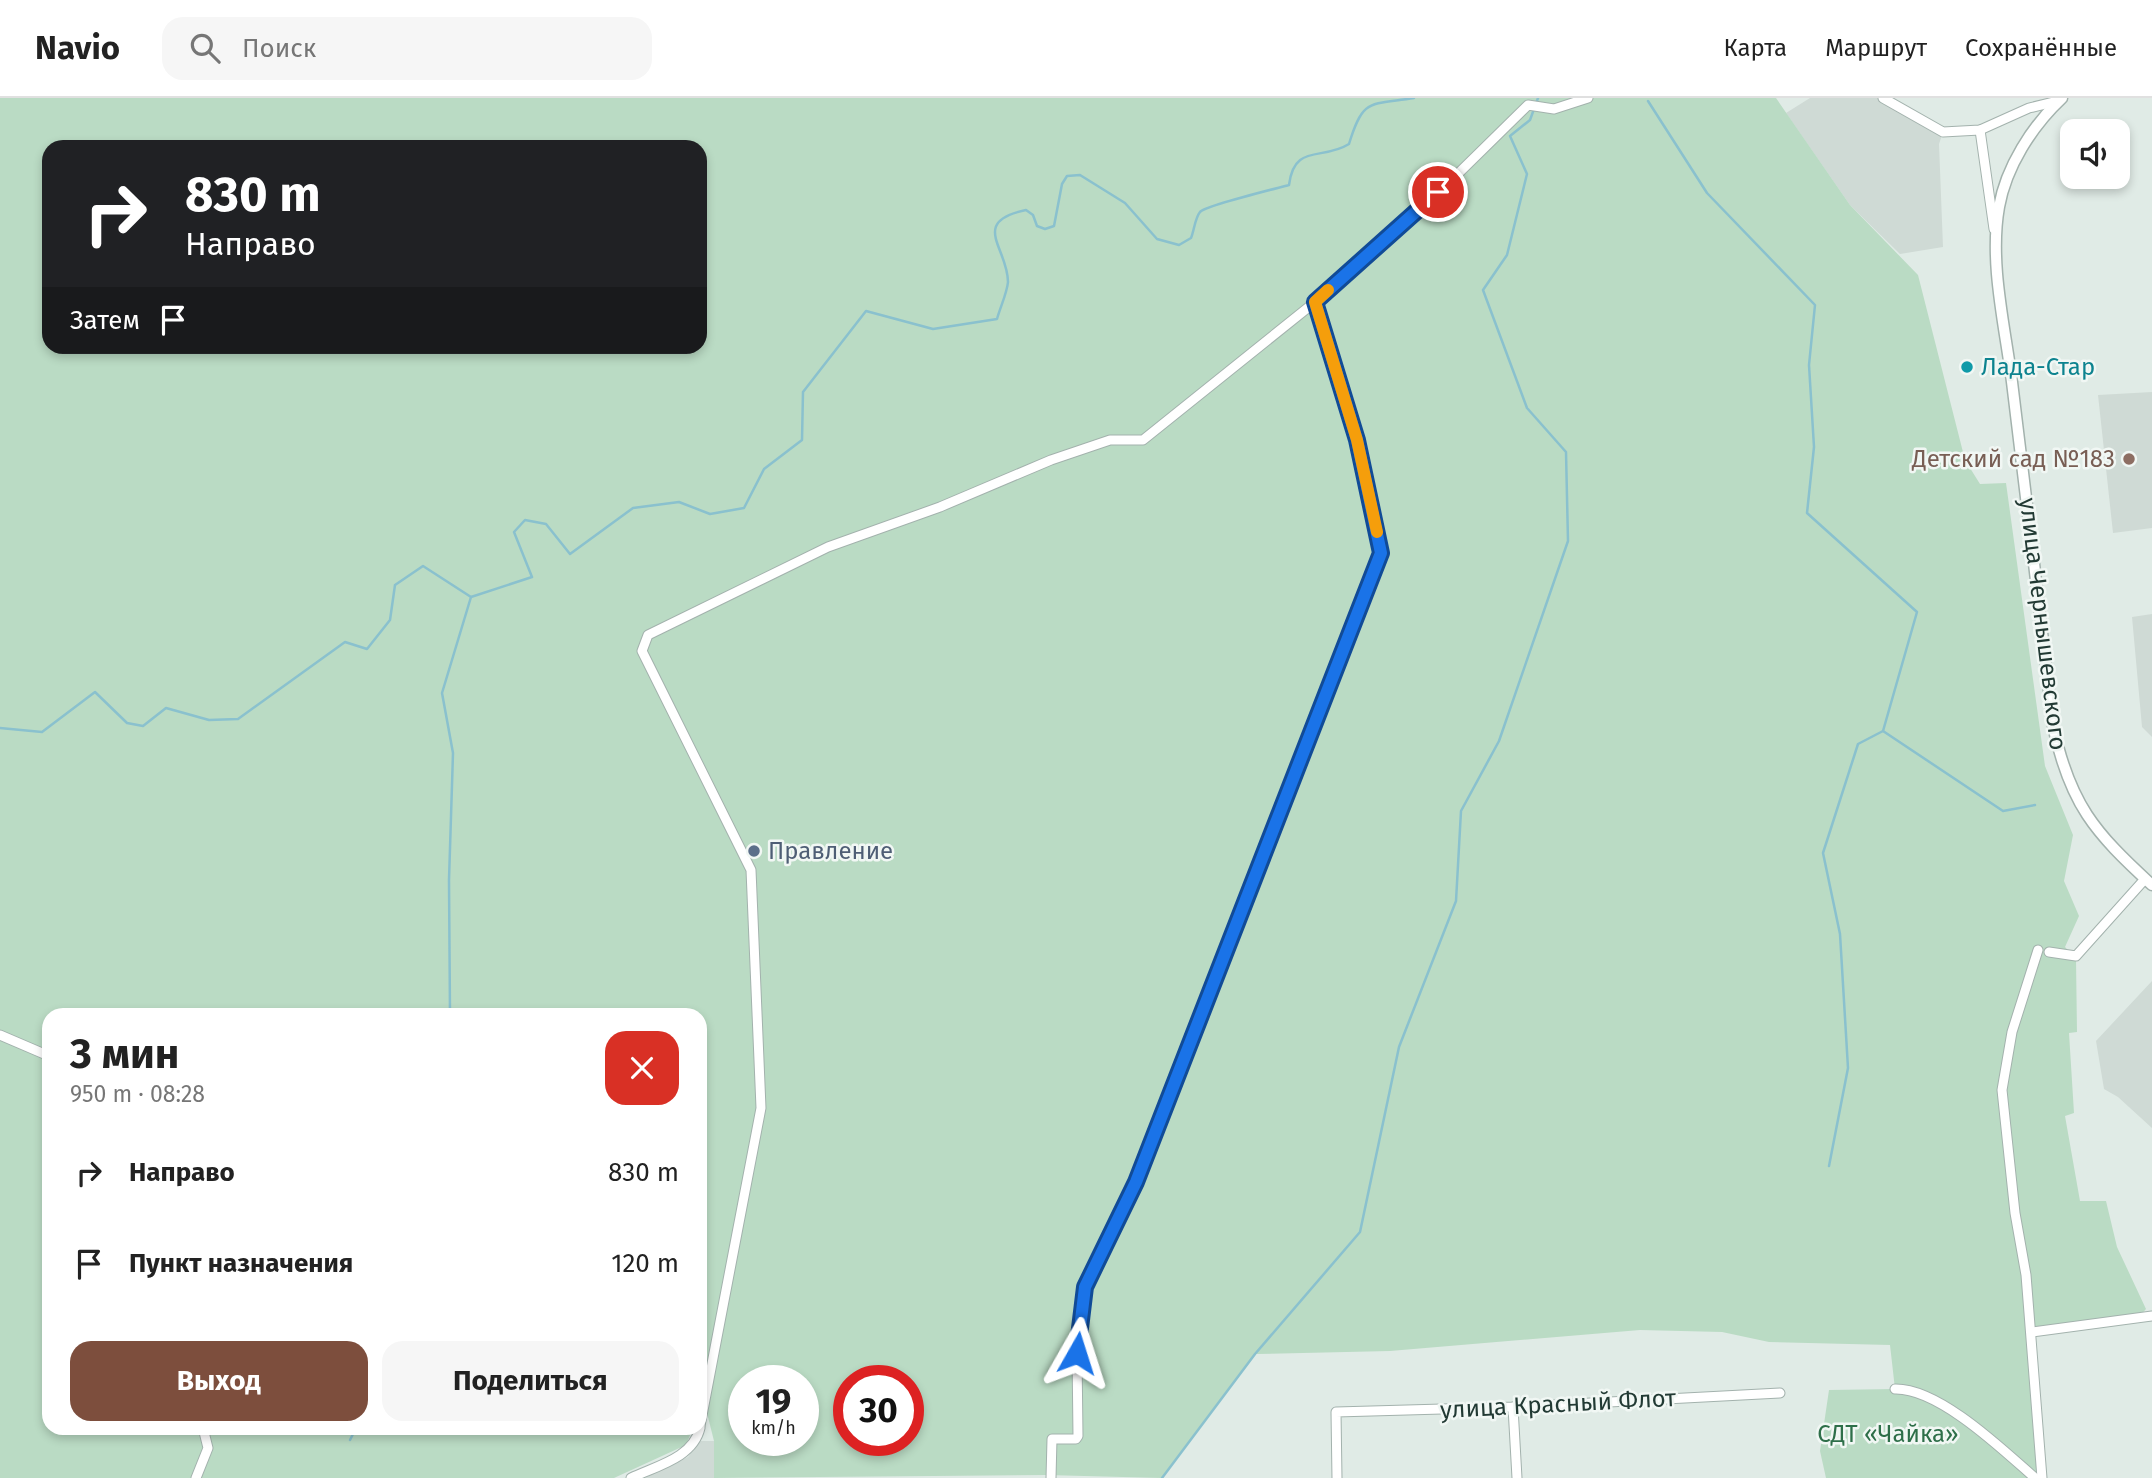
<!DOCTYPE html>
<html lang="ru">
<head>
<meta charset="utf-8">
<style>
	:root { --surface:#fff; --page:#f6f6f6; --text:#222; --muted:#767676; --line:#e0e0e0; --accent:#7d4e3d }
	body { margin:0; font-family:"Fira Sans",sans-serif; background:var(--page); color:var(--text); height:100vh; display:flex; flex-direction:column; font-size:26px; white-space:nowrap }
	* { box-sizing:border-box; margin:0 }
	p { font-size:23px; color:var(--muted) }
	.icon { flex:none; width:38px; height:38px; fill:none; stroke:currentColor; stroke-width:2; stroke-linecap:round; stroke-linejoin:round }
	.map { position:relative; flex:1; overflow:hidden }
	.details { position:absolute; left:42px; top:910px; width:665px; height:427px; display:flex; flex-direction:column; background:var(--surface); border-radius:21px; box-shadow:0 4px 10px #0003 }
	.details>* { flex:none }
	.guide { position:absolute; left:42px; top:42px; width:665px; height:214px; border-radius:21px; box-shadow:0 4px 10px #0003; background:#202124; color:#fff; overflow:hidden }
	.buttons { position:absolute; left:2060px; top:21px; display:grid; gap:14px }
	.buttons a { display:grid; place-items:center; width:70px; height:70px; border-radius:14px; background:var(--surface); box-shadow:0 4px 10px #0003; font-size:35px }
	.speed { position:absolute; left:728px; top:1267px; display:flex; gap:14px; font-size:35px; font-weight:700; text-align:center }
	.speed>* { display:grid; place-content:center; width:91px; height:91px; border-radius:50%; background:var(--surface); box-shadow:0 4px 10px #0003; line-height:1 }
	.speed small { font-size:18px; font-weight:400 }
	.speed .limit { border:10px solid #d22; background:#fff; color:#111 }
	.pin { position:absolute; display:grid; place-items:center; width:60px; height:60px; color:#fff; margin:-30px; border:4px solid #fff; border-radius:50%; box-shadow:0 2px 7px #0007 }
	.me { position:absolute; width:77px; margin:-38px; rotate:6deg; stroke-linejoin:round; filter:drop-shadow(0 0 5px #0008) }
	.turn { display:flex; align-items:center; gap:24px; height:147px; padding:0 28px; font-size:32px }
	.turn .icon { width:91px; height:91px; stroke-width:2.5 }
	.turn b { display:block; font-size:49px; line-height:60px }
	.then { display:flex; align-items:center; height:66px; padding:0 28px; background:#0003; gap:14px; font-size:26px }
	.round { display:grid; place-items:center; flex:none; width:74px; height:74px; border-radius:21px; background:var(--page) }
	.headline { display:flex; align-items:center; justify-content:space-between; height:119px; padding:0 28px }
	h1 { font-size:42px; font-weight:700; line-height:52px }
	.button { display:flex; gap:14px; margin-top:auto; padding:14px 28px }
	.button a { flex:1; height:80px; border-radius:21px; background:var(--accent); color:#fff; font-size:28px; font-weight:700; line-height:80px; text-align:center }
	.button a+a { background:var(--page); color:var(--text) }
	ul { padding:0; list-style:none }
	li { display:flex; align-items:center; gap:21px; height:91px; padding:0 28px }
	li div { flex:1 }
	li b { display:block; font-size:26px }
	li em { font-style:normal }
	header { display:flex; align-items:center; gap:42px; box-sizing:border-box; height:98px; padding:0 35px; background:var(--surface); border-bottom:2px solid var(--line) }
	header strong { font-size:33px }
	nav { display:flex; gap:38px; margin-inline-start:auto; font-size:24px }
	.search { width:490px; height:63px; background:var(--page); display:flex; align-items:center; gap:18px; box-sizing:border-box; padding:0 24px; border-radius:21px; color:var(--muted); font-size:26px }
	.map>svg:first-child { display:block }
	.built { fill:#cfdad5 }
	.green { fill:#badbc4; fill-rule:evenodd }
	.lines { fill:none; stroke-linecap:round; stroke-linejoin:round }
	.stream { stroke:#8ac1ce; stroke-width:2.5 }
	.minor-casing { stroke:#a3b2ad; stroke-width:11 }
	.tertiary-casing { stroke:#a3b2ad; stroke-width:13 }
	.minor { stroke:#fff; stroke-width:9 }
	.tertiary { stroke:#fff; stroke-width:10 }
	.route-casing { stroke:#114b97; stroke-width:18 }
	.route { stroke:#1a73e8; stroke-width:12 }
	.slow { stroke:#f59e0b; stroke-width:12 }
	.culture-dot { fill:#0f9aa8; stroke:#f1f7f4; stroke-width:2.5 }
	.education-dot { fill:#8d6e63; stroke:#f1f7f4; stroke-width:2.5 }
	.service-dot { fill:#5c6f8a; stroke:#f1f7f4; stroke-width:2.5 }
	.labels { text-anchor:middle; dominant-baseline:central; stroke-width:5; stroke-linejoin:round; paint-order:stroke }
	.culture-label { font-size:24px; fill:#0d838f; stroke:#f1f7f4; text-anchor:start }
	.education-label { font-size:24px; fill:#785e54; stroke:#f1f7f4; text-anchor:end }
	.street-label { font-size:24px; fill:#223a34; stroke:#f1f7f4 }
	.service-label { font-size:24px; fill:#4e5e75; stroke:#f1f7f4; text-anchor:start }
	.park-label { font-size:24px; fill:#2e6f49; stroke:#f1f7f4 }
</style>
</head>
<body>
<header>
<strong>Navio</strong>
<div class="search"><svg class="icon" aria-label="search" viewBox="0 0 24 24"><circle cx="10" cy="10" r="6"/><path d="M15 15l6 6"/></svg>Поиск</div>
<nav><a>Карта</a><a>Маршрут</a><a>Сохранённые</a></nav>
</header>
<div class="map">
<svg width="2152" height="1380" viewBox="0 0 2152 1380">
	<rect width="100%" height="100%" fill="#e0ebe6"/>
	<g class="built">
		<path d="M1810,0h73l60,34 -4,12 4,103 -43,7 -50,-49 -64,-92z"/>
		<path d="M2152,294v136l-39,5 -15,-138z"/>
		<path d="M2152,516v123l-10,-10 -10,-110z"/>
		<path d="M2152,883v147l-34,-31 -14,-8 -8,-48z"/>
		<path d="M701,1343h13v37h-69l43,-21z"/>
	</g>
	<path class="green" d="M0,0h1776l74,107 68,70 47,185 15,24 26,-1 39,283 28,69 -9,46 15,35 -14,31 11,12 1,73 -8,1 5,80 -9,3 15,85h26l11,46 29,62 -9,10 -105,13 10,146h-216l-6,-27 9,-61 66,-1 -5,-44 -121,-3 -47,-10 -82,-2 -250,21 -134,3 -94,124 -116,-3 -332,3v-37l-9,-36 -5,9v-399h-651v413h644l-7,17 -72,33h-614zM49,49h651v199h-651zM744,1283h59v59h-59zM849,1283h59v59h-59z"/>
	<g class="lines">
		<g class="stream">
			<path d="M1648,3l59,92 108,112 -6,60 5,82 -7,66 110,99 -34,119 -25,13 -35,109 17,81 8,134 -19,98"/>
			<path d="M0,630l42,4 53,-40 32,31 16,3 23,-18 43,12 29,-1 107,-77 22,7 23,-29 5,-35 28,-19 48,31 61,-20 -18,-45 11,-12 21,4 24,30 63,-46 46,-6 31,12 34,-6 20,-39 38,-29 1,-48 63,-81 67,18 64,-10c3,-11 10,-26 11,-37 0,-34 -39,-60 18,-72l7,5 4,11 8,3 9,-3 8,-42 5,-8 13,-1 45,28 32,36 22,6 12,-7c3,-7 4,-20 9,-26 4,-6 74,-23 89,-27 5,-42 33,-24 60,-41 14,-46 20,-39 65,-46"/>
			<path d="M1883,633l120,80 32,-6"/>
			<path d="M450,917l-1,-135 4,-127 -11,-60 29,-96"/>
			<path d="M350,1342l6,-12"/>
			<path d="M1162,1380l93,-124 105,-122 39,-185 57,-146 5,-90 38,-70 69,-200 -2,-89 -39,-44 -44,-118 24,-35 20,-81 -17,-38 20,-16 8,-22"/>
		</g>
		<defs>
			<g id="minor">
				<path d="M1883,0l60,34 37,-2 49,-22 29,-7"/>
				<path d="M1980,32l14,99"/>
				<path d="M2038,852l-26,82 -10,58 13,123 11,62 16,203"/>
				<path d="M2049,854l27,4 69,-77"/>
				<path d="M0,937l49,21"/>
				<path d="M2032,1234l120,-16"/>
				<path d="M1895,1291c44,-1 108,61 140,89"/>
				<path d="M1513,1309l4,71"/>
				<path d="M700,1328l61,-318 -10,-238 -109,-219 6,-16 180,-88 112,-40 111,-47 59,-20h33l172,-138 45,-43 60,-48 108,-106 26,4 34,-11"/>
				<path d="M196,1380l12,-30 -5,-20"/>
				<path d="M631,1380c25,-12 62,-20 69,-50"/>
				<path d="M1051,1380l1,-39h24l2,-3 -1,-83 8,-66 51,-105 245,-629 -24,-113 -42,-138"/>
				<path d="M1337,1380l-1,-66 177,-5 267,-14"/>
			</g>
			<path id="tertiary" d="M2062,0c-30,28 -56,69 -63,109 -10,56 6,119 13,175 14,115 28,229 41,344 17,78 41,106 99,159"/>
		</defs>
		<use href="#minor" class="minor-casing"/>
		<use href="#tertiary" class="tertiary-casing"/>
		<use href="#minor" class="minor"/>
		<use href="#tertiary" class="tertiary"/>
	</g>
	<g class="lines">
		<defs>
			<path id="route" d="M1077,1255l8,-66 51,-105 245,-629 -24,-113 -42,-138 123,-110"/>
		</defs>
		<use href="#route" class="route-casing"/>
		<use href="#route" class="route"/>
		<path class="slow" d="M1328,192l-13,12 42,138 20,92"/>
	</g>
	<circle class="culture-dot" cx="1967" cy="269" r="7"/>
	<circle class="education-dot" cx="2129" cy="361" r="7"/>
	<circle class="service-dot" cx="754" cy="753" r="7"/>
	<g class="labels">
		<g class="culture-label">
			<text x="1981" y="269">Лада-Стар</text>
		</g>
		<g class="education-label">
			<text x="2115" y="361">Детский сад №183</text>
		</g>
		<g class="street-label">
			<text transform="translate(2043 526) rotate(83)">улица Чернышевского</text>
			<text transform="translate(1558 1306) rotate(-3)">улица Красный Флот</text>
		</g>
		<g class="service-label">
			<text x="768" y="753">Правление</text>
		</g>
		<g class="park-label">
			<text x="1888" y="1336">СДТ «Чайка»</text>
		</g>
	</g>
</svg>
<div class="buttons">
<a><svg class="icon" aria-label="sound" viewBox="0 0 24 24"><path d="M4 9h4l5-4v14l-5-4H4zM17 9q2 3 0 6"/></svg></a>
</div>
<div class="speed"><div>19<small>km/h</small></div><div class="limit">30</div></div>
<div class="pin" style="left:1438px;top:94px;background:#d93025"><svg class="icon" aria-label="arrive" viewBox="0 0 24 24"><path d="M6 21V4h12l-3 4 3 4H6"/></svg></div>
<svg class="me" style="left:1077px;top:1255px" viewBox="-20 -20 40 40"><path d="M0-17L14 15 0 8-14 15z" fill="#1a73e8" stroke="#fff" stroke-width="4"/></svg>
<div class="guide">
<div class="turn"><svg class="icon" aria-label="right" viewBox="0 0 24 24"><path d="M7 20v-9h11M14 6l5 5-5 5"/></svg><div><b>830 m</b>Направо</div></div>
<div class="then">Затем<svg class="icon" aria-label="arrive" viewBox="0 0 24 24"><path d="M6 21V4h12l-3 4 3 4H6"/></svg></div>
</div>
<section class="details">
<div class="headline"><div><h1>3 мин</h1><p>950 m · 08:28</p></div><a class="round" style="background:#d93025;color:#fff"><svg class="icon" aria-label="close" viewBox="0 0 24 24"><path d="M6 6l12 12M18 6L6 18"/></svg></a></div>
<ul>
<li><svg class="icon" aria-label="right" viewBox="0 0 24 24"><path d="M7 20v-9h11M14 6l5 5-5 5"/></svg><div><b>Направо</b></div><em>830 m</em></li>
<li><svg class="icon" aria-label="arrive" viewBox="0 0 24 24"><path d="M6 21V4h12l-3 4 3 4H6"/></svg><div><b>Пункт назначения</b></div><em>120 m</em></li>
</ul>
<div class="button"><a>Выход</a><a>Поделиться</a></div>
</section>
</div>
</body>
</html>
